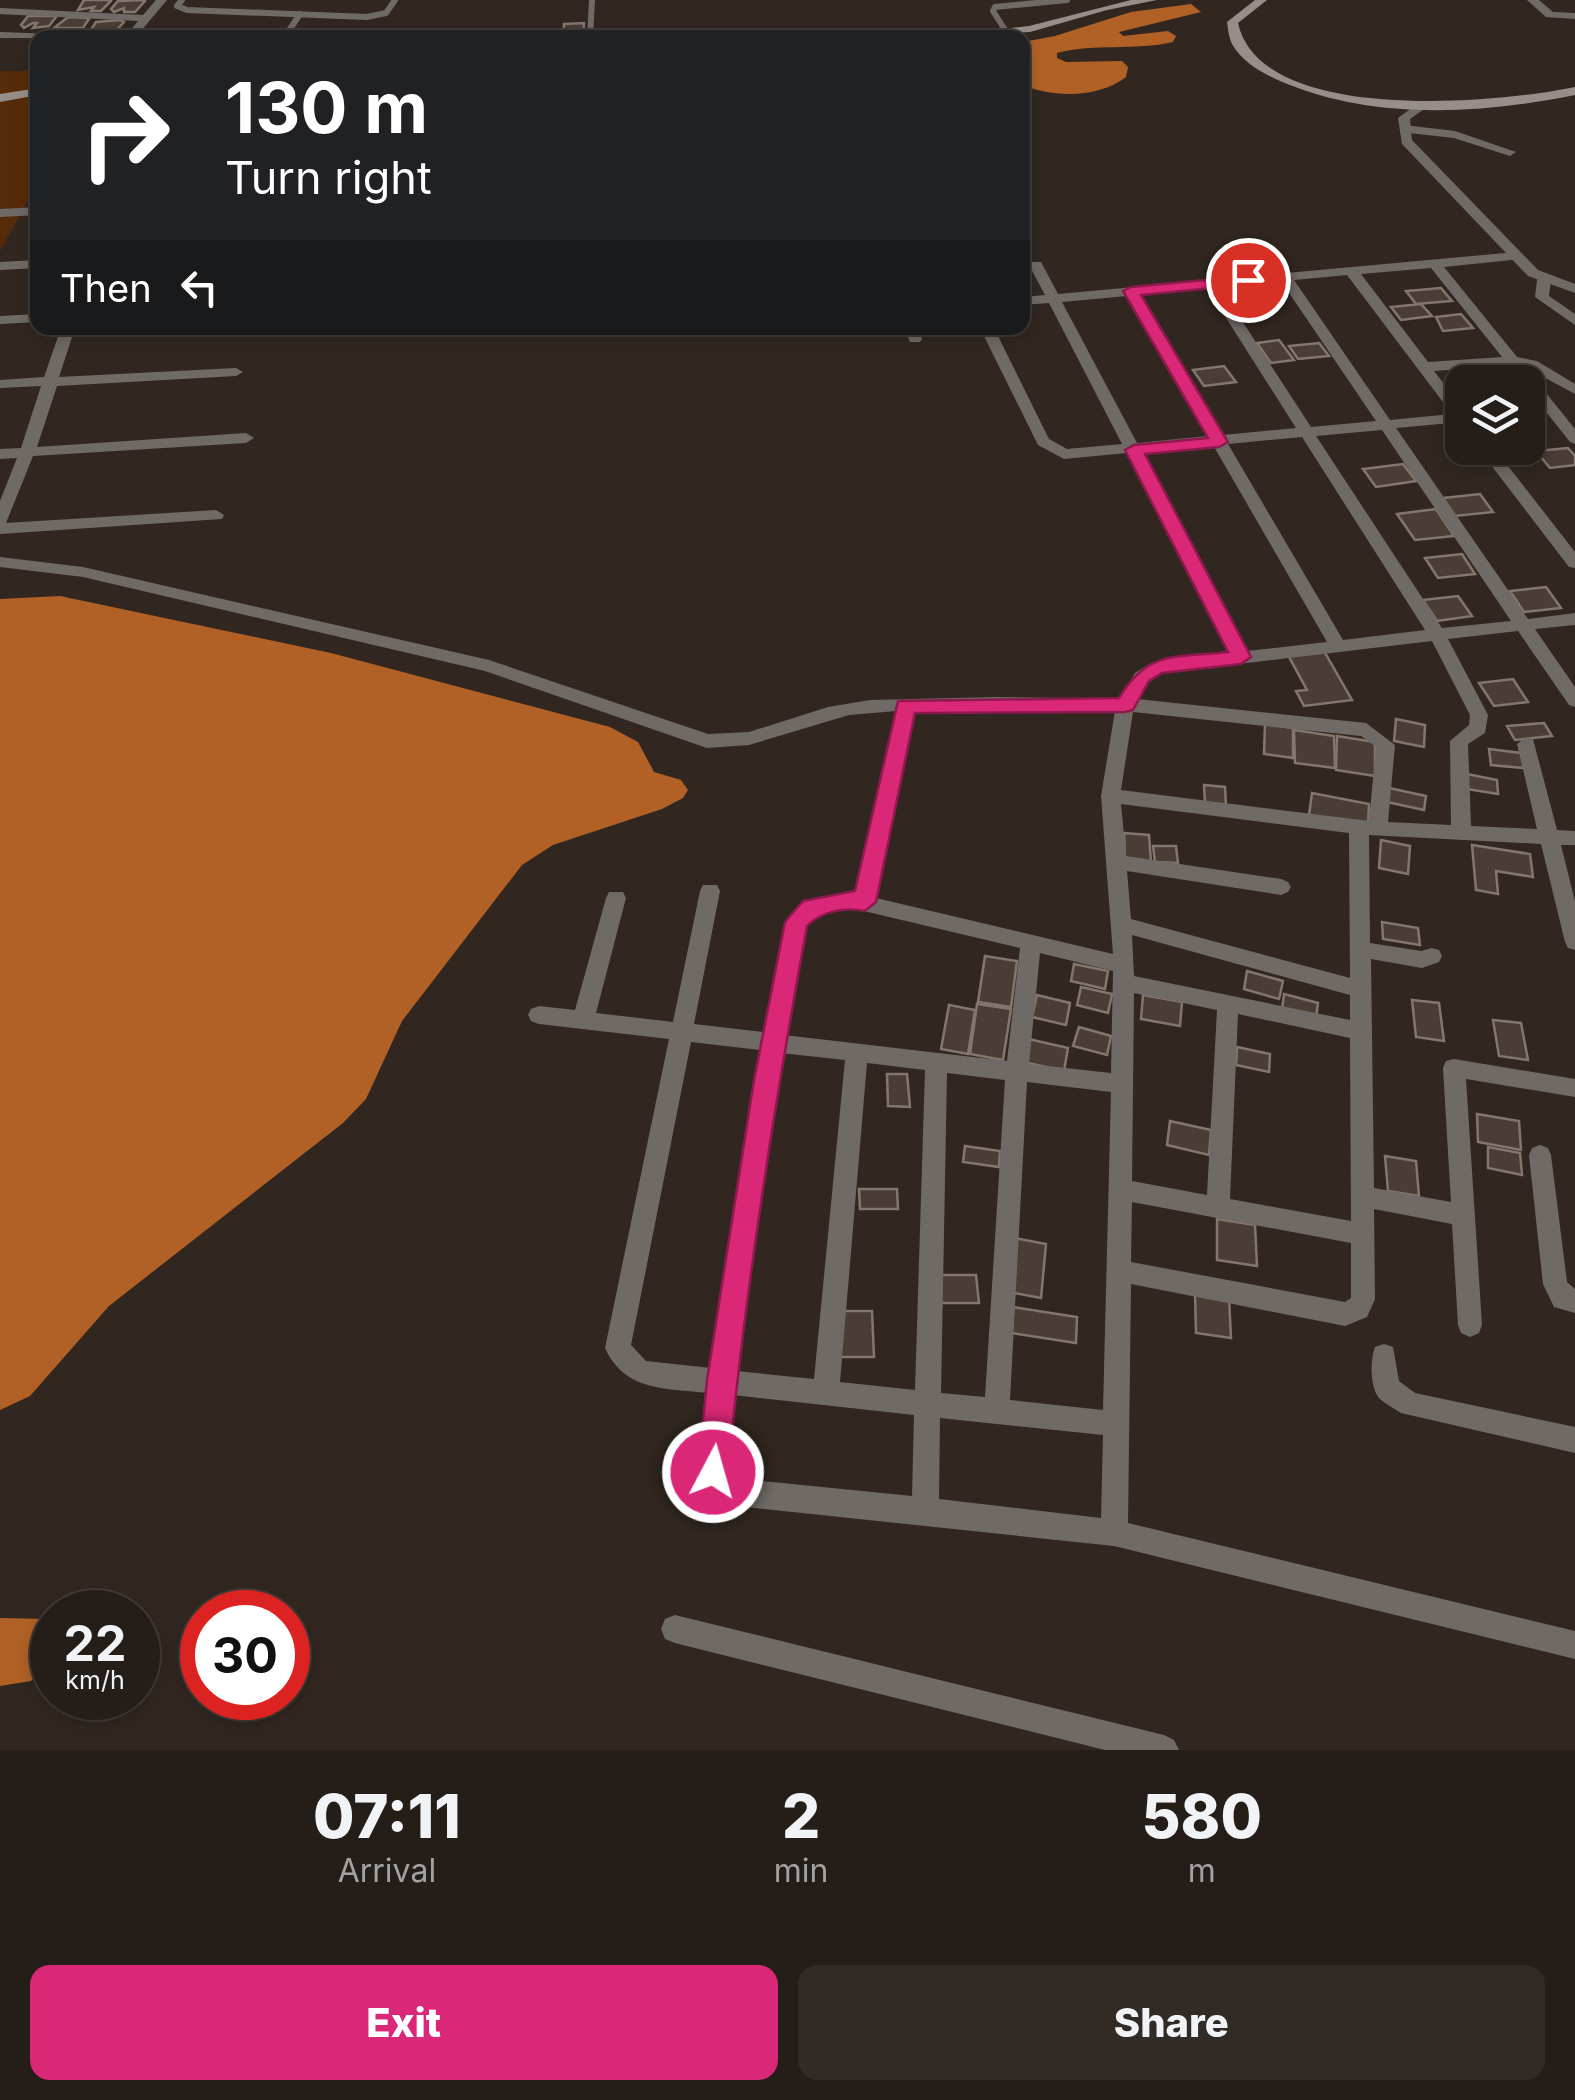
<!DOCTYPE html>
<html lang="en">
<head>
<meta charset="utf-8">
<style>
	:root { --surface:#251d18; --page:#312a25; --text:#f1f3f6; --muted:#a3a2a2; --line:#423b37; --accent:#db2777 }
	body { margin:0; font-family:Inter,sans-serif; background:var(--page); color:var(--text); height:100vh; display:flex; flex-direction:column; font-size:38px; white-space:nowrap }
	* { box-sizing:border-box; margin:0 }
	p { font-size:32px; color:var(--muted) }
	.icon { flex:none; width:55px; height:55px; fill:none; stroke:currentColor; stroke-width:2; stroke-linecap:round; stroke-linejoin:round }
	.map { position:relative; height:1750px; overflow:hidden }
	.sheet { display:flex; flex-direction:column; background:var(--surface); flex:1 }
	.sheet>* { flex:none }
	.top-card { position:absolute; left:30px; top:30px; width:1000px; height:305px; border-radius:20px; box-shadow:0 5px 15px #0003,0 0 0 2px var(--line); background:#202124; color:#fff; overflow:hidden }
	.tools { position:absolute; left:1445px; top:365px; display:grid; gap:20px }
	.tools a { display:grid; place-items:center; width:100px; height:100px; border-radius:20px; background:var(--surface); box-shadow:0 5px 15px #0003,0 0 0 2px var(--line); font-size:50px }
	.speed { position:absolute; left:30px; top:1590px; display:flex; gap:20px; font-size:50px; font-weight:700; text-align:center }
	.speed>* { display:grid; place-content:center; width:130px; height:130px; border-radius:50%; background:var(--surface); box-shadow:0 5px 15px #0003,0 0 0 2px var(--line); line-height:1 }
	.speed small { font-size:25px; font-weight:400 }
	.speed .limit { border:15px solid #d22; background:#fff; color:#111 }
	.pin { position:absolute; display:grid; place-items:center; width:85px; height:85px; color:#fff; margin:-42px; border:5px solid #fff; border-radius:50%; box-shadow:0 2px 10px #0007 }
	.me { position:absolute; width:110px; margin:-55px; rotate:6deg; stroke-linejoin:round; filter:drop-shadow(0 0 8px #0008) }
	.turn { display:flex; align-items:center; gap:35px; height:210px; padding:0 30px; font-size:45px }
	.turn .icon { width:130px; height:130px; stroke-width:2.5 }
	.turn b { display:block; font-size:70px; line-height:85px }
	.then { display:flex; align-items:center; height:95px; padding:0 30px; background:#0003; gap:20px; font-size:38px }
	.eta { display:flex; justify-content:space-evenly; align-items:center; height:170px; text-align:center }
	.eta b { font-size:60px; font-weight:800; line-height:70px }
	.cta { display:flex; gap:20px; margin-top:auto; padding:20px 30px }
	.cta a { flex:1; height:115px; border-radius:20px; background:var(--accent); color:#fff; font-size:40px; font-weight:800; line-height:115px; text-align:center }
	.cta a+a { background:var(--page); color:var(--text) }
	.map>svg:first-child { display:block }
	.green { fill:#582b08 }
	.water { fill:#b16126 }
	.building { fill:#493d36; stroke:#83766e; stroke-width:2.5 }
	.lines { fill:none; stroke-linecap:round; stroke-linejoin:round }
	.service { stroke:#706a66; stroke-width:6 }
	.minor { fill:#706a66; fill-rule:evenodd }
	.tertiary { fill:#706a66; fill-rule:evenodd }
	.secondary { fill:#978e89; fill-rule:evenodd }
	.route { fill:#db2777; stroke:#8e194d; stroke-width:2.5 }
</style>
</head>
<body>
<div class="map">
<svg width="1575" height="1750" viewBox="0 0 1575 1750">
	<rect width="100%" height="100%" fill="#312720"/>
	<path class="green" d="M0,71h37v113l-37,67z"/>
	<g class="water">
		<path d="M1191,4l10,8 -82,20 4,4 45,-5 8,5 -3,6c-39,9 -78,1 -116,11v5l9,4 56,-1 6,6 -2,10c-26,21 -74,21 -103,8v-43l32,-6 76,-24z"/>
		<path d="M60,596l271,57 279,74 28,15 16,30 27,8 7,10 -5,8 -21,11 -109,36 -31,20 -120,156 -36,78 -23,24 -234,183 -79,90 -30,14v-811z"/>
		<path d="M0,1618l47,1 5,5v35l-21,22 -31,5z"/>
	</g>
	<g class="building">
		<path d="M84,0h26l1,1 -10,10h-10l3,-4 -16,3z"/>
		<path d="M118,1l26,-1 1,1 -10,11h-11v-4l-10,4 -3,-3z"/>
		<path d="M28,16h26l2,1 -7,9 -16,2 4,-5h-4l-9,5 -3,-3z"/>
		<path d="M68,17l19,1 2,1 -6,9h-29z"/>
		<path d="M120,20l4,2 -10,11 -24,-2 6,-9z"/>
		<path d="M584,23l-1,15h-20l1,-14z"/>
		<path d="M1441,288l11,13 -36,3 -10,-13z"/>
		<path d="M1421,304l11,12 -31,4 -10,-13z"/>
		<path d="M1461,314l12,14 -30,3 -7,-14z"/>
		<path d="M1279,340l15,20 -23,3 -14,-20z"/>
		<path d="M1319,343l10,13 -31,3 -9,-13z"/>
		<path d="M1224,366l12,16 -32,4 -11,-16z"/>
		<path d="M1568,448l7,8v9l-25,3 -14,-17z"/>
		<path d="M1403,464l13,17 -40,6 -13,-18z"/>
		<path d="M1480,494l13,18 -38,4 -12,-18z"/>
		<path d="M1436,509l18,27 -39,4 -18,-26z"/>
		<path d="M1462,554l13,20 -37,4 -13,-20z"/>
		<path d="M1546,587l15,21 -37,4 -14,-21z"/>
		<path d="M1458,596l14,20 -35,5 -14,-21z"/>
		<path d="M1324,651l28,49 -48,6 -8,-15 11,-1 -19,-35z"/>
		<path d="M1513,679l15,23 -34,4 -15,-23z"/>
		<path d="M1396,719l29,6 -1,22 -30,-6z"/>
		<path d="M1544,723l8,13 -37,4 -8,-14z"/>
		<path d="M1265,724l28,4v30l-29,-4z"/>
		<path d="M1294,730l40,6 1,32 -40,-5z"/>
		<path d="M1337,736l38,6v34l-39,-6z"/>
		<path d="M1489,749l32,4 3,15 -33,-3z"/>
		<path d="M1467,774l30,6 1,14 -31,-5z"/>
		<path d="M1204,785l21,2 1,19 -21,-2z"/>
		<path d="M1389,788l37,8 -2,14 -37,-8z"/>
		<path d="M1312,793l57,11 -1,23 -59,-12z"/>
		<path d="M1124,833l25,2 2,27 -26,-2z"/>
		<path d="M1381,840l29,6 -2,28 -29,-6z"/>
		<path d="M1472,845l58,9 3,23 -37,-6 2,23 -22,-4z"/>
		<path d="M1153,846h23l2,17 -23,-1z"/>
		<path d="M1382,922l36,6 2,17 -37,-6z"/>
		<path d="M985,956l32,5 -6,46 -33,-5z"/>
		<path d="M1074,964l34,7 -3,18 -34,-8z"/>
		<path d="M1247,971l36,10 -4,18 -35,-10z"/>
		<path d="M1081,987l31,7 -4,19 -31,-8z"/>
		<path d="M1284,994l34,9 -2,15 -34,-8z"/>
		<path d="M1037,995l33,8 -4,22 -34,-8z"/>
		<path d="M1143,995l39,7 -2,24 -39,-7z"/>
		<path d="M1412,1000l27,3 5,38 -28,-4z"/>
		<path d="M977,1004l34,5 -8,51 -33,-6z"/>
		<path d="M949,1005l26,5 -7,44 -27,-5z"/>
		<path d="M1493,1020l28,3 7,37 -29,-4z"/>
		<path d="M1079,1027l32,9 -4,19 -34,-9z"/>
		<path d="M1024,1038l44,10 -4,23 -45,-10z"/>
		<path d="M1237,1047l33,7 -1,18 -33,-7z"/>
		<path d="M887,1074h20l3,33 -22,-1z"/>
		<path d="M1477,1114l42,7 2,29 -43,-8z"/>
		<path d="M1170,1121l41,9 -2,25 -42,-10z"/>
		<path d="M965,1146l35,5 -1,16 -36,-5z"/>
		<path d="M1488,1147l32,6 2,22 -34,-7z"/>
		<path d="M1385,1156l31,5 3,35 -31,-5z"/>
		<path d="M859,1189h38l1,20h-38z"/>
		<path d="M1217,1219l38,6 2,41 -40,-6z"/>
		<path d="M1015,1238l31,6 -5,54 -32,-6z"/>
		<path d="M936,1275h40l3,28h-41z"/>
		<path d="M1195,1293l34,4 2,41 -35,-5z"/>
		<path d="M1013,1307l64,10 -1,26 -65,-10z"/>
		<path d="M837,1311h35l2,46h-36z"/>
	</g>
	<g class="lines">
		<g class="service">
			<path d="M182,0l-5,6 10,4 180,7 19,-4 9,-13"/>
			<path d="M1007,33l-14,-22 2,-4 72,-7"/>
			<path d="M284,38l16,-24"/>
			<path d="M590,38l2,-38"/>
		</g>
		<g class="minor">
			<path d="M156,0h11l-32,38h-11l14,-17 -138,-7v-6l143,7z"/>
			<path d="M1527,0h12l14,12 22,1v6l-29,-2z"/>
			<path d="M0,32l81,3 5,3h-86z"/>
			<path d="M1404,125l51,6 61,21 -6,4 -56,-18 -54,-6v-6z"/>
			<path d="M38,207v8l-38,2v-8z"/>
			<path d="M1516,252l5,1v6l-77,8 73,90 20,4 38,23v10l-50,-27 50,62v15l-5,-2 -42,-53v-7h-6l-13,-16 -75,5 28,36v15l-66,6 132,191 47,-6v12l-40,4 40,58v20l-6,-2 -51,-74 -70,8 40,76 -3,18 -17,11 3,82 66,3 -20,-85 9,-7 7,2 24,91 18,1v14h-14l14,56v49l-7,-2 -3,-6 -24,-98 -172,-9 1,108 51,8 11,-3 7,2 3,6 -3,6 -17,6 -51,-9 3,229 77,14 -8,-134 3,-7 8,-2 121,20v18l-109,-18 16,246 -3,8 -9,4 -9,-4 -3,-8 -6,-101 -78,-15 1,90 -8,18 -22,9 -214,-42 -3,239 447,108v28l-461,-113 -378,-40 -22,-9 -14,-26 8,-78c-42,-5 -83,-1 -103,-45l64,-309 -130,-15 -8,-3 -3,-6 3,-6 8,-3 36,4 31,-112 3,-6h14l3,6 -30,115 77,9 27,-131 3,-6h14l3,6 -26,133 69,8 26,-116 15,-15 53,-8 39,-182 -47,4 -100,30 -42,3 -222,-77 -402,-94 -83,-10v-10l83,10 406,93 219,74 41,-2 79,-25 42,-7 126,-3 124,2 15,-26 16,-10 79,-10 -103,-200 -63,6 -26,-14 -58,-117h14l55,111 18,10 55,-5 -73,-141 -27,2v-8l23,-2 -16,-30 2,-3h10l17,32zM1431,268l71,89 -74,5 -67,-88zM1347,275l105,139 -62,6 -96,-140zM1281,281l95,140 -65,6 -91,-140zM1207,288l89,140 -73,7 -83,-141zM1127,296l81,140 -71,7 -75,-141zM1382,430l129,191 -69,7 -126,-192zM1302,437l123,193 -82,10 -115,-196zM1213,445l114,197 -80,9 -106,-199zM1432,641l38,74 -1,10 -19,16 1,84 -63,-3 7,-77 -29,-22 -229,-24 11,-18 13,-8zM1028,709l87,2 -14,85 12,158 -237,-56 38,-187zM1133,712l228,24 15,11 -7,74 -248,-31zM1121,804l228,29 1,145 -219,-59 -4,-48 154,24 7,-3 3,-5 -3,-5 -7,-3 -155,-23zM851,908l169,40 -13,113 -223,-26 22,-110 11,-11zM1132,935l218,60v25l-216,-44zM1040,953l73,18 -2,102 -82,-9zM1134,993l83,17 -10,185 -75,-14zM1238,1014l112,24 1,183 -121,-22zM691,1042l69,8 -49,318 -65,-7 -15,-16zM781,1053l64,7 -31,319 -78,-8zM867,1063l58,7 -10,320 -75,-8zM947,1073l58,7 -20,317 -44,-4zM1027,1082l84,10 -8,318 -93,-10zM1132,1202l219,41v55l-6,4 -214,-40zM733,1395l181,20 -2,81 -180,-18 -6,-9zM940,1418l163,17 -2,83 -162,-19z"/>
			<path d="M38,260v8l-38,2v-8z"/>
			<path d="M1544,276l7,4 -2,16 26,18v11l-40,-28 2,-17z"/>
			<path d="M38,314v8l-38,2v-8z"/>
			<path d="M61,328h14l-16,49 177,-9 7,4 -7,4 -179,10 -20,61 209,-14 8,5 -8,5 -213,13 -27,67 210,-13 8,5 -2,4 -222,15v-33l17,-43 -17,1v-10l21,-1 20,-62 -41,2v-8l44,-3z"/>
			<path d="M904,328h14l4,11 -2,3h-10z"/>
			<path d="M1478,448h16l81,104v16l-6,-1z"/>
			<path d="M1540,1145l8,3 3,7 16,127 8,7v24l-21,-6 -11,-23 -14,-129 3,-7z"/>
			<path d="M1384,1344l9,3 6,34 16,12 160,34v26l-174,-40c-7,-5 -16,-9 -22,-15 -9,-11 -9,-38 -4,-51z"/>
			<path d="M675,1615l489,120 10,5 5,10h-74l-430,-107 -10,-4 -4,-10 4,-10z"/>
		</g>
		<path class="tertiary" d="M1420,102l10,3 -20,14 2,21 126,130 37,14v9l-47,-17 -126,-132 -4,-26z"/>
		<g class="secondary">
			<path d="M1131,0h26l-50,10 -77,22 -106,6 105,-12z"/>
			<path d="M1255,0h12l-29,23c23,103 260,80 337,64v8c-96,19 -202,26 -295,-14 -18,-8 -38,-19 -48,-37 -3,-6 -4,-15 -5,-22z"/>
			<path d="M38,88v7l-38,7v-8z"/>
		</g>
	</g>
	<path class="route" d="M1248,276l8,4 -2,4 -113,11 87,147 -9,5 -74,7 106,203 -10,7 -79,9 -13,8 -16,29 -8,2 -210,1 -39,189 -11,9c-21,-4 -43,0 -58,15 -33,181 -62,363 -79,546l-5,10 -10,4 -11,-4 -4,-10 9,-92 47,-300 31,-158 18,-21 52,-10 43,-190 221,-3c29,-49 58,-40 109,-46l-103,-202 9,-5 74,-7 -85,-147 8,-4z"/>
</svg>
<div class="tools">
<a><svg class="icon" aria-label="layers" viewBox="0 0 24 24"><path d="M12 4l9 5-9 5-9-5zM3 14l9 5 9-5"/></svg></a>
</div>
<div class="speed"><div>22<small>km/h</small></div><div class="limit">30</div></div>
<div class="pin" style="left:1248px;top:280px;background:#d93025"><svg class="icon" aria-label="arrive" viewBox="0 0 24 24"><path d="M6 21V4h12l-3 4 3 4H6"/></svg></div>
<svg class="me" style="left:713px;top:1472px" viewBox="-20 -20 40 40"><circle r="17" fill="#db2777" stroke="#fff" stroke-width="3"/><path d="M0-11L8 9 0 5-8 9z" fill="#fff"/></svg>
<div class="top-card">
<div class="turn"><svg class="icon" aria-label="right" viewBox="0 0 24 24"><path d="M7 20v-9h11M14 6l5 5-5 5"/></svg><div><b>130 m</b>Turn right</div></div>
<div class="then">Then<svg class="icon" aria-label="left" viewBox="0 0 24 24"><path d="M17 20v-9H6M10 6l-5 5 5 5"/></svg></div>
</div>
</div>
<section class="sheet">
<div class="eta">
<div><b>07:11</b><p>Arrival</p></div>
<div><b>2</b><p>min</p></div>
<div><b>580</b><p>m</p></div>
</div>
<div class="cta"><a>Exit</a><a>Share</a></div>
</section>
</body>
</html>
